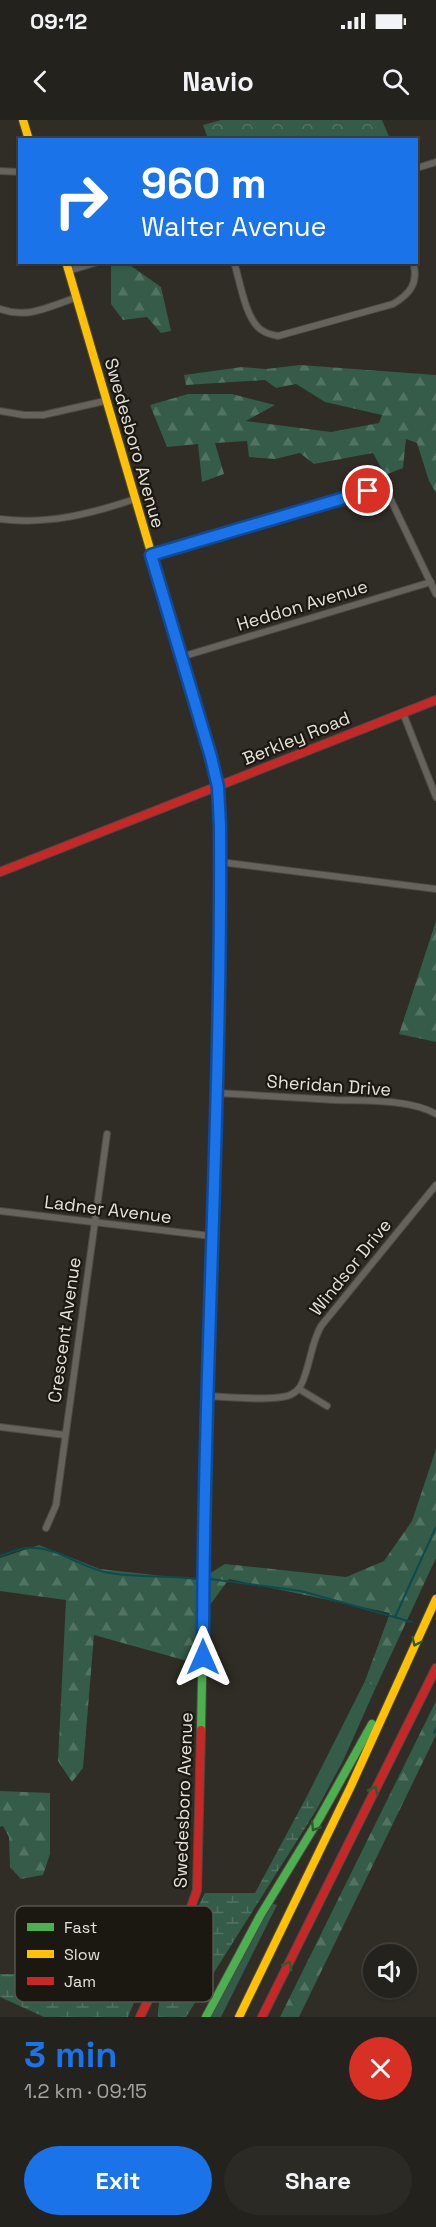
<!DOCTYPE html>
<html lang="en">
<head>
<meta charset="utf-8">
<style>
	:root { --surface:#23221c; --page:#2b2a25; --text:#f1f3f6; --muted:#a3a4a3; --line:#403f3b; --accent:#1a73e8 }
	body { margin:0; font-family:"Space Grotesk",sans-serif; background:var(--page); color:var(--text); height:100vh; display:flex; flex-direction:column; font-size:22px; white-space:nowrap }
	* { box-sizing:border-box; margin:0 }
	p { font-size:20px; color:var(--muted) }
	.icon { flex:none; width:33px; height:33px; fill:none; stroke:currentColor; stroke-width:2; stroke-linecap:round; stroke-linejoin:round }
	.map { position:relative; height:1897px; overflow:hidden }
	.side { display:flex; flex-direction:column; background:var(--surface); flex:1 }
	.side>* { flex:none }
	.guide { position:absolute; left:18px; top:18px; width:400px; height:126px; border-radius:0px; box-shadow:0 2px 4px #0004,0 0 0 2px var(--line); background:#1a73e8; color:#fff; overflow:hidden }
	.controls { position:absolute; left:363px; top:1824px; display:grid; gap:12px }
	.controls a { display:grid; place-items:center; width:54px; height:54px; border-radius:50%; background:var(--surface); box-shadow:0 2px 4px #0004,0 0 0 2px var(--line); font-size:30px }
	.pin { position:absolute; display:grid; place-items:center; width:51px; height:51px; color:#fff; margin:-26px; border:3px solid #fff; border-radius:50%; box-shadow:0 2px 6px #0007 }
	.me { position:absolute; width:66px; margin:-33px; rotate:0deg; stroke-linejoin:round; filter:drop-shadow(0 0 4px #0008) }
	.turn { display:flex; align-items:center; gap:21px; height:126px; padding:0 24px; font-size:27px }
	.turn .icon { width:78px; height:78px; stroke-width:2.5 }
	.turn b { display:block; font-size:42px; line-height:51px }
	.round { display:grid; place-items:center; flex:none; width:63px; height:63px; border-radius:32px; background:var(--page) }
	.head { display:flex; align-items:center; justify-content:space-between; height:102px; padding:0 24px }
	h1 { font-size:36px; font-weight:700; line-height:45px; color:var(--accent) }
	.action { display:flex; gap:12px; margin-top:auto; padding:12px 24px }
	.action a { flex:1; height:69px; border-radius:36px; background:var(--accent); color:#fff; font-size:24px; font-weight:700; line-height:69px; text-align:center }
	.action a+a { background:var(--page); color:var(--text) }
	.status { display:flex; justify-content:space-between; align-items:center; height:42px; padding:0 30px; background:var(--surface); direction:ltr }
	.status svg { height:16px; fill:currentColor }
	header { display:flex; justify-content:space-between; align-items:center; height:78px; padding:0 24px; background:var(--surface); font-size:27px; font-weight:700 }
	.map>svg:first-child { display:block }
	.grass { fill:#345c48 }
	.forest { fill:url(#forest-firs) }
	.wetland { fill:url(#wetland-marsh) }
	.park { fill:url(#park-crowns) }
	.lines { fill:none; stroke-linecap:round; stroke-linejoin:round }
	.stream { stroke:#0e4b4e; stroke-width:2 }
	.street-casing { stroke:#4c4a43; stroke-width:8 }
	.fast-casing { stroke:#4c4a43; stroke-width:10 }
	.slow-casing { stroke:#4c4a43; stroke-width:10 }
	.jam-casing { stroke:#4c4a43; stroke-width:10 }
	.street { stroke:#65635c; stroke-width:6 }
	.fast { stroke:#4caf50; stroke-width:8 }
	.slow { stroke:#ffc107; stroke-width:8 }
	.jam { stroke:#c62828; stroke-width:8 }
	.oneway { stroke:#305c2d }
	.route-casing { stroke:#114b97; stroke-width:15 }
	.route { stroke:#1a73e8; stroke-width:10 }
	.labels { text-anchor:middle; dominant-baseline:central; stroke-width:4.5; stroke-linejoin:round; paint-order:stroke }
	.street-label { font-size:18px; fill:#e5e2d8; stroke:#1a1811 }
	.key { fill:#1a1811; stroke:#57554d; stroke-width:1.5 }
	.key-label { font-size:16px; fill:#e5e2d8 }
</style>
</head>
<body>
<div class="status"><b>09:12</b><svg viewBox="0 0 49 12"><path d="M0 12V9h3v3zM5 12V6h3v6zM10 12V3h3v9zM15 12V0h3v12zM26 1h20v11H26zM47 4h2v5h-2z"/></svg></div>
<header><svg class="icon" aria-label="back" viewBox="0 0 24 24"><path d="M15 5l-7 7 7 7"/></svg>Navio<svg class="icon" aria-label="search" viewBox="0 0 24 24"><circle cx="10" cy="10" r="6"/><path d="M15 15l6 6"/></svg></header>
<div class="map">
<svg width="436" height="1897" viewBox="0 0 436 1897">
	<defs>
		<pattern id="forest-firs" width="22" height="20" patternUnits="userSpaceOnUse" patternTransform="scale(1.5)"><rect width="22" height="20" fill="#345c48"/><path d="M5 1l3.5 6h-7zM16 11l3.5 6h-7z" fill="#517362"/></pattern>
		<pattern id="wetland-marsh" width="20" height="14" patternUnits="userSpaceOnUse" patternTransform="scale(1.5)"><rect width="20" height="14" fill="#345c48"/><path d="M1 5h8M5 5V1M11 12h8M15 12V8" fill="none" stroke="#517362"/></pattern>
		<pattern id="park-crowns" width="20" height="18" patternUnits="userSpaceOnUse" patternTransform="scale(1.5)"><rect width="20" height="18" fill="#345c48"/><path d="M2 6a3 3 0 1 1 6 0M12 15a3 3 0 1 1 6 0" fill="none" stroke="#517362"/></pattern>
	</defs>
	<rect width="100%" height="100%" fill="#2f2d25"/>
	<g class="grass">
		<path d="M365,1561l11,6 -33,74 -26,48 -10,-13z"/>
		<path d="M271,1783l6,2 -56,112h-11z"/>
	</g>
	<g class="forest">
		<path d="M121,143h6l34,24 10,44 -10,2 -14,-16 -24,3 -12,-16v-39z"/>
		<path d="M300,245l136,10v118l-7,-12 -12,-38 -11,-4 -3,29 -18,7 -12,-22 -59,11 -14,-11 -25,6 -26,-2 -2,-16 -32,2 9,31 -22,8 -4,-38 -31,3 -17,-42 38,-11h44l43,11 -29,16 85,11 48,-9 3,-8 -57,-13 -29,-18 -20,4 -11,-8 -79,5 -2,-10 58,-8 24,2z"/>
		<path d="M436,801v121l-37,-8z"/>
		<path d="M436,1329v109l-60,129 -11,-6 25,-68 -161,-34 -30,41 -1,44 -104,-29 -11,133 -11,14 -14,-21 8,-161 -66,-9v-33l39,-13 61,24 99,11 26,-16 121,13 38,-16 28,-40z"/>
		<path d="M436,1581v34l-137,282h-19z"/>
		<path d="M0,1671l50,2v61l-7,21 -22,4 -11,-12 -1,-30 -6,-11 -3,1z"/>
	</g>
	<g class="wetland">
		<path d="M307,1676l10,13 -131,208h-28c-2,-27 33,-97 47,-124h50z"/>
		<path d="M71,1824l81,16 -24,57h-84l-44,-20v-23h52v-21z"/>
	</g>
	<path class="park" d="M221,0h161l8,19h-182l-5,-14z"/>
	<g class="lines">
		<g class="stream">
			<path d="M0,1436c9,-3 17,-7 27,-8 30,-3 54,21 83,25 29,5 59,2 88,6"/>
			<path d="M210,1459l91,12 111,31"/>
			<path d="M395,1497l41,-90"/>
			<path d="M434,1613l2,-5"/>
		</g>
		<defs>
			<g id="street">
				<path d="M417,48l19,-6"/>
				<path d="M0,51l20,1"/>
				<path d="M234,142c6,19 11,55 26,67 5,4 12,6 18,7l115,-32c17,-10 26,-21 20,-42"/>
				<path d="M68,151l30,-9"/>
				<path d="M0,189c28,10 48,-2 75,-11"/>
				<path d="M0,291l24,4h19l62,-14"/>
				<path d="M0,399c48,6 90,-5 135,-20"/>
				<path d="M151,435l226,-66 8,1 3,4 48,100"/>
				<path d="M181,537l250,-75"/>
				<path d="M403,593l33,84"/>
				<path d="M220,742l216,27"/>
				<path d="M218,973c39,2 78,5 117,7 30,1 75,-1 101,14"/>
				<path d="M0,1091l211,25"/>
				<path d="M299,1269l28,17"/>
				<path d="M208,1276c17,1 71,6 84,-2 7,-3 11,-12 13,-19 6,-17 7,-33 16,-49l115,-141"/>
				<path d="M0,1307l65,8"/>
				<path d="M46,1408l10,-23 51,-371"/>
			</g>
			<g id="fast">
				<path d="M155,446l63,221 2,39 -1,177"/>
				<path d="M201,1610l10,-492"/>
				<path d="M206,1897l54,-101 59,-97 53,-95"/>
			</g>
			<g id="slow">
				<path d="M23,0l6,20"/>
				<path d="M66,142l89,304"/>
				<path d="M211,1118l7,-145 1,-90"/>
				<path d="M239,1897l112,-231 85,-187"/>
			</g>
			<g id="jam">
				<path d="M0,752l436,-172"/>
				<path d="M140,1897l46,-95 11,-32 4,-160"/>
				<path d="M262,1897l174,-349"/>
			</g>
		</defs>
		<use href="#street" class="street-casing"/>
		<use href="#fast" class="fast-casing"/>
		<use href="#slow" class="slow-casing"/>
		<use href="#jam" class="jam-casing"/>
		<use href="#street" class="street"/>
		<use href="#fast" class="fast"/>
		<use href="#slow" class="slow"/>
		<use href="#jam" class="jam"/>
	</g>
	<defs><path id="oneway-chevron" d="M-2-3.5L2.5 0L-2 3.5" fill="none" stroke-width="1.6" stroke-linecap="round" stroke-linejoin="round" transform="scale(1.5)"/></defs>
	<g class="oneway">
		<use href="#oneway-chevron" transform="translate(416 1522) rotate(115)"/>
		<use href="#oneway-chevron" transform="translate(374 1670) rotate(-64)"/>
		<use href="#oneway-chevron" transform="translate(315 1707) rotate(121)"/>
		<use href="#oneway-chevron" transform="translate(288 1845) rotate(-63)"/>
	</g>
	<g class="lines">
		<defs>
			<path id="route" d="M203,1537c0,-277 19,-554 17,-831l-2,-39 -7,-30 -60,-202 217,-64"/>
		</defs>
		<use href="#route" class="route-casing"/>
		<use href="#route" class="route"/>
	</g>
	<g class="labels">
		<g class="street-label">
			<text transform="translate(135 323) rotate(74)">Swedesboro Avenue</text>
			<text transform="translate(302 485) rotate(-17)">Heddon Avenue</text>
			<text transform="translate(296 618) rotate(-22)">Berkley Road</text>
			<text transform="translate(329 965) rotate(4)">Sheridan Drive</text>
			<text transform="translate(108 1089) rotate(7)">Ladner Avenue</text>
			<text transform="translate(350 1147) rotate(-51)">Windsor Drive</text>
			<text transform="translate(64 1210) rotate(-82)">Crescent Avenue</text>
			<text transform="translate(183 1680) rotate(-88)">Swedesboro Avenue</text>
		</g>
	</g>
	<rect x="15" y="1786" width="198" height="96" rx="9" class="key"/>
	<rect x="27" y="1803" width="27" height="8" fill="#4caf50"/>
	<rect x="27" y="1830" width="27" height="8" fill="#ffc107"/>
	<rect x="27" y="1857" width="27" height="8" fill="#c62828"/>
	<g class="key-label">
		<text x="64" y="1813">Fast</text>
		<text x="64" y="1840">Slow</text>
		<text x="64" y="1867">Jam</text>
	</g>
</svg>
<div class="controls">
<a><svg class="icon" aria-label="sound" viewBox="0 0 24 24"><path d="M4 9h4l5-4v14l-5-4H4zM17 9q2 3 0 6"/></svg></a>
</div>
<div class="pin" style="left:368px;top:371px;background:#d93025"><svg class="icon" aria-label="arrive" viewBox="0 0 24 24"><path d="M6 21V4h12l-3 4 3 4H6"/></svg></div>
<svg class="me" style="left:203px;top:1537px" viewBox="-20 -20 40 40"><path d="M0-17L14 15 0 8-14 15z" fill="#1a73e8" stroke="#fff" stroke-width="4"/></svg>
<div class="guide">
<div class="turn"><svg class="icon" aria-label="right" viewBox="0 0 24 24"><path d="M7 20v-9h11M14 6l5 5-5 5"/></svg><div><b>960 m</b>Walter Avenue</div></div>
</div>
</div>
<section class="side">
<div class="head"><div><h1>3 min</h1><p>1.2 km · 09:15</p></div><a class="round" style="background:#d93025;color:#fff"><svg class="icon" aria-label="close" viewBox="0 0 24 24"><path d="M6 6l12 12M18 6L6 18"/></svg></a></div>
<div class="action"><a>Exit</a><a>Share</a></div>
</section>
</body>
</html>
